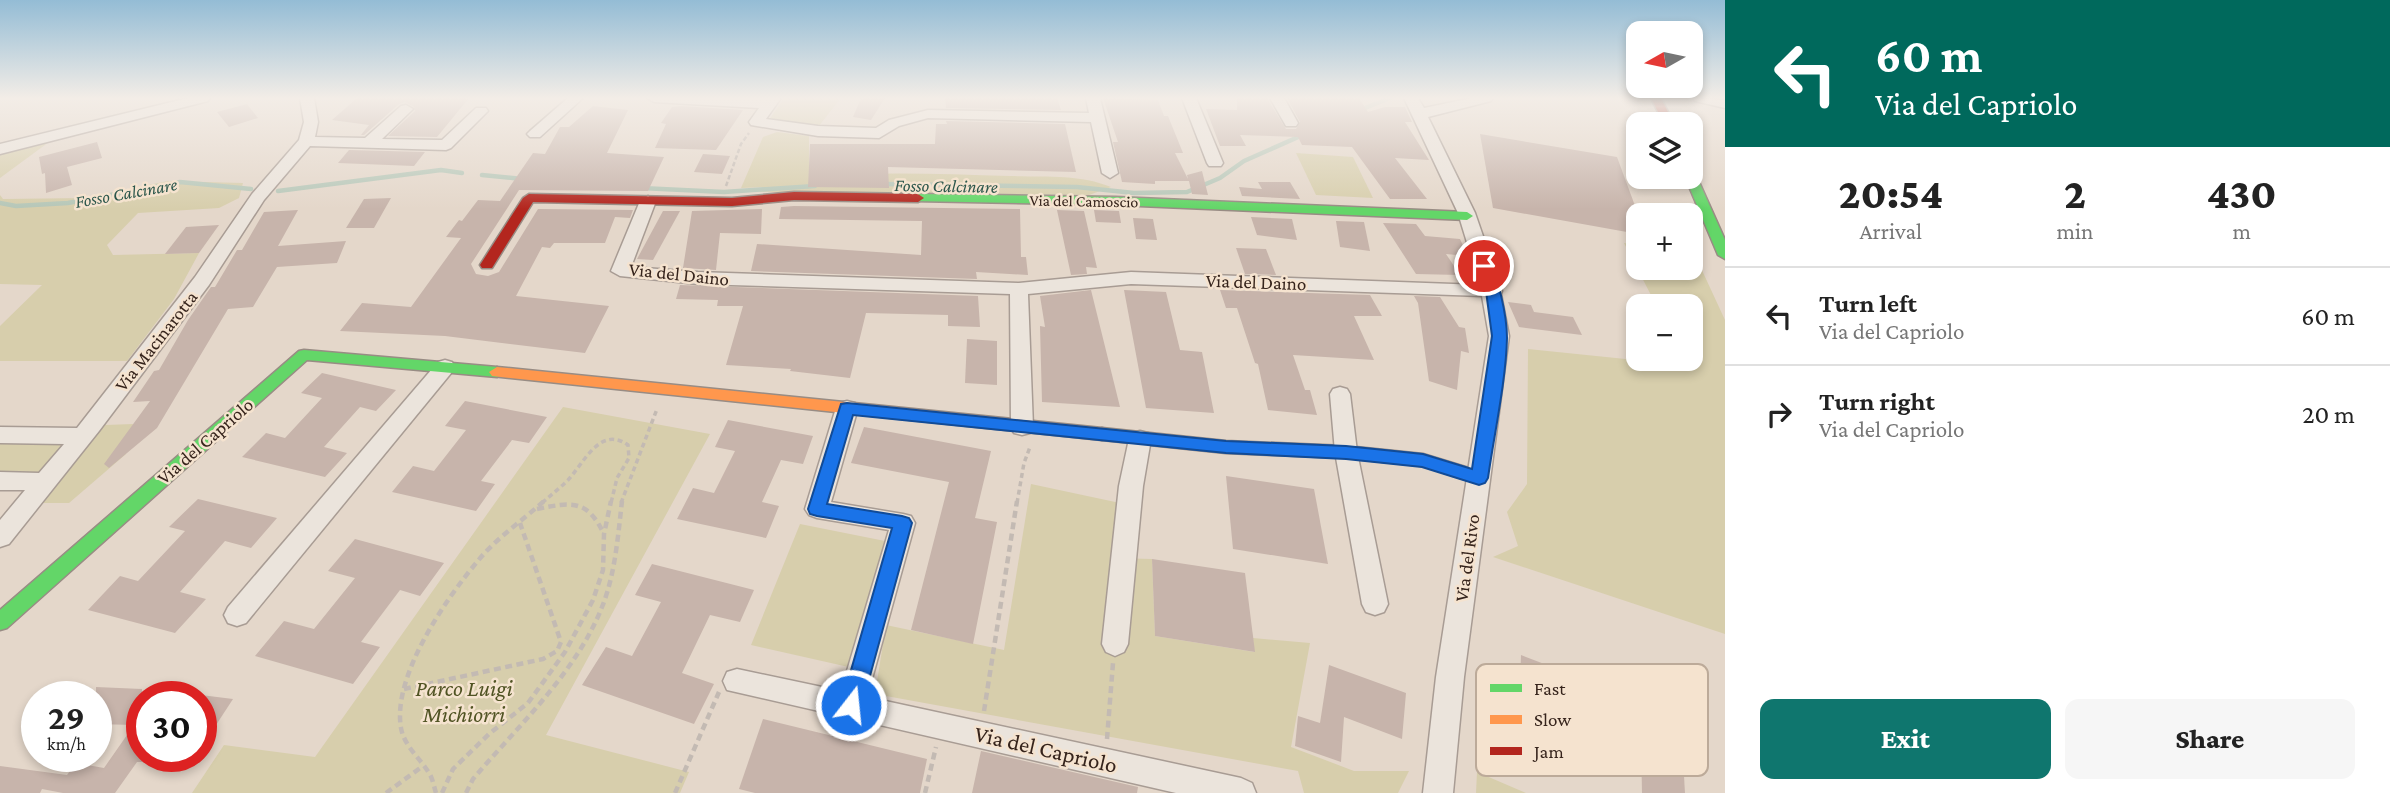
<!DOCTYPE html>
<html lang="en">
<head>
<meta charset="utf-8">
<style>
	:root { --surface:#fff; --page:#f6f6f6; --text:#222; --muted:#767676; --line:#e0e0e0; --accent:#0f766e }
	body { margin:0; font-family:"Crimson Pro",serif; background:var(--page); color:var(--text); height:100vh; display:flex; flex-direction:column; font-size:26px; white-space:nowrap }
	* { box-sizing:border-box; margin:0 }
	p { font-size:23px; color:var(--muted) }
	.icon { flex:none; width:38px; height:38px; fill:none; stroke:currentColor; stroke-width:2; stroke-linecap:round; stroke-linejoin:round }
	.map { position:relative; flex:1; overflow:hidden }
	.panel { display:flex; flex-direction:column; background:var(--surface); width:665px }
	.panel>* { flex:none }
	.guide { background:#00695c; color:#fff; overflow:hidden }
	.needle { width:46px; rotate:261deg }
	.tools { position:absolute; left:1626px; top:21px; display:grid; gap:14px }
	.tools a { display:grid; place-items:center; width:77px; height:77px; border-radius:14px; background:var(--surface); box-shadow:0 4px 10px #0003; font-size:35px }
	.speed { position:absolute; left:21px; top:681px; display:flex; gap:14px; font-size:35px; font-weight:700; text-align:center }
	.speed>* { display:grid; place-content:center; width:91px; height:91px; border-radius:50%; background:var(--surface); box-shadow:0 4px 10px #0003; line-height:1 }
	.speed small { font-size:18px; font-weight:400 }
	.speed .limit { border:10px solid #d22; background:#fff; color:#111 }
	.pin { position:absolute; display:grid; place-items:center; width:60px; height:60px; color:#fff; margin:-30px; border:4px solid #fff; border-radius:50%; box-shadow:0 2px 7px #0007 }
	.me { position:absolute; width:77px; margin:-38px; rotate:16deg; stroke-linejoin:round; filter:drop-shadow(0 0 5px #0008) }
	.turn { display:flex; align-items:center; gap:24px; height:147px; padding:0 35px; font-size:32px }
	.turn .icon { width:91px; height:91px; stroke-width:2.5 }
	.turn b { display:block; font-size:49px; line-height:60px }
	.eta { display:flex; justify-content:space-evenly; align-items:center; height:119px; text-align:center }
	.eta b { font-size:42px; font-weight:800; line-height:49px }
	.action { display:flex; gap:14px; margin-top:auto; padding:14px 35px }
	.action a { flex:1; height:80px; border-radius:14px; background:var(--accent); color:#fff; font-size:28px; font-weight:800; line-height:80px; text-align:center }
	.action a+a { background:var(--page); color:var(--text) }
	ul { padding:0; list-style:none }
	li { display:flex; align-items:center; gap:21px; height:98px; padding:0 35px; border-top:2px solid var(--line) }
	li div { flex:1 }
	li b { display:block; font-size:26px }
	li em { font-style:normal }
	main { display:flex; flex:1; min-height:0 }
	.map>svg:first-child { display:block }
	.green { fill:#d7ceac }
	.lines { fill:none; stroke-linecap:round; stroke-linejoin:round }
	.stream { stroke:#b6c7b8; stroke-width:4.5 }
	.building { fill:#c7b4ab }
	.street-casing { stroke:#a89c94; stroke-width:3 }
	.fast-casing { stroke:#988c84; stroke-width:3 }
	.slow-casing { stroke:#988c84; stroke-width:3 }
	.jam-casing { stroke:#988c84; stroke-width:3 }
	.path-far2 { stroke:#c3bab3; stroke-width:2.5; stroke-dasharray:4.5 2.5; stroke-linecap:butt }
	.path-far1 { stroke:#c3bab3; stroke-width:3.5; stroke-dasharray:5 3.5; stroke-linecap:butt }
	.path { stroke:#c3bab3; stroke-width:4.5; stroke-dasharray:7 4.5; stroke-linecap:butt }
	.street { fill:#ebe4dc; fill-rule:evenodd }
	.fast { fill:#63d668; fill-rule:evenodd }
	.slow { fill:#ff974d; fill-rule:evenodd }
	.jam { fill:#b3261e; fill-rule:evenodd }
	.route { fill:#1a73e8; stroke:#114b97; stroke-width:2 }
	.labels { text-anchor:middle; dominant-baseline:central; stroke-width:5; stroke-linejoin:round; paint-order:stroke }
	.far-street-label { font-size:16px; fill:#36241c; stroke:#f5e3cf }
	.far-water-label { font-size:18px; font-style:italic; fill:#2b564b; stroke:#f5e3cf }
	.street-label { font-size:19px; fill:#36241c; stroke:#f5e3cf }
	.near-park-label { font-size:23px; font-style:italic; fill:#505323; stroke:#f5e3cf }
	.near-street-label { font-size:23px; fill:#36241c; stroke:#f5e3cf }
	.key { fill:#f5e3cf; stroke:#bcaa99; stroke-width:2 }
	.key-label { font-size:19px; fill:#36241c }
</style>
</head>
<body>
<main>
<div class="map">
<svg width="1725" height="793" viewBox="0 0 1725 793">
	<rect width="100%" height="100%" fill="#e4d7ca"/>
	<g class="green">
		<path d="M784,98h57l-23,29 -49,-7z"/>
		<path d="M777,132l32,4v41c66,-6 134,-3 201,-1 34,1 70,-2 101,11l-22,8 -330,-3 4,-5 -22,1 22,-51z"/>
		<path d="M49,142l-49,36v-27z"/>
		<path d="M1296,153l57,4 20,41 -57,-3z"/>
		<path d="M168,181l75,2 -4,15 -20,10 -81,5 -31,32 6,10 86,-2 -25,46 -47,62h-127v-35l42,-41 -42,-1v-89l3,4 82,-1z"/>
		<path d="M1624,243l14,2v23h52l1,-15h3l31,67v314l-232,-77 25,-11 -11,-34 20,-28 1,-135 117,12 1,-2h44v-53h-38l1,-7z"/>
		<path d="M563,407l147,27 -164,301 143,37 -9,21h-488l32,-48 91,12z"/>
		<path d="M133,424l-7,30 -57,49h-26l62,-78z"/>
		<path d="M0,442h64l-27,34h-37z"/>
		<path d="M1031,484l89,19 -6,55 38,1 3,77 99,16 -1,-14 57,5 -19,104 63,24h55l-11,22h-94l-6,-22 -423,-77 11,-69 118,25z"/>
		<path d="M800,524l90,18 -37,126 -102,-23z"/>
		<path d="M1477,772l49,21h-50z"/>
	</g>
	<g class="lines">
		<g class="stream">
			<path d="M1360,110l30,-12"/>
			<path d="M482,175l40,4"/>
			<path d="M882,184l195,3 57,6 53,-1 33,-14 24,-17 61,-27"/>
			<path d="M641,188l83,4 91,-6"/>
			<path d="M278,191l163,-21 21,3"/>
			<path d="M0,203l16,3 52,-3 112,-21 71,7"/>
		</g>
	</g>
	<g class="building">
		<path d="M357,98h112l-32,39 -49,-1 27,-25 -1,-4 -9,-5 -6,2 -35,31h-3l8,-10 -37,-5z"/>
		<path d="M861,98h24l-14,22 -18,-3z"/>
		<path d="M945,98h112l4,12 -115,-2z"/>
		<path d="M1103,98l55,2 6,16h4l15,37h-8l13,26 -1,-4 15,-4 6,24 -16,-1 -3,-13h-34v3l-33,-2 -9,-40h5z"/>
		<path d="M1237,98h30l19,31h10l4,-7 -13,-24h72l9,14 17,-5h20l7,15h-7l24,38 -34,-2 32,41h-37l-38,-52 -50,-2 -4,-8 -58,-2 6,11h-26l-14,-37 31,1z"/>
		<path d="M247,104l11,14 -29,9 -12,-15z"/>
		<path d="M593,106l35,4 -21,43 57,4 -16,34 -129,-1 -48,74 5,10 12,2 11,-4 39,-63 95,1 -3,8 -15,-1 -10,26h-51l-4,5 -8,-1 -26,49 93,10 -24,47 -140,-17 -105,-5 22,-28 49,4 50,-69 -15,-1 13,-17 3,1 16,-21 22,1 33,-48 12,1 15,-27h9z"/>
		<path d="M672,107l9,-1 62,4 -27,40 -61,-2 11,-24 -5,-1z"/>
		<path d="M946,121l119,3 11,48 -188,-5 1,21 -81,-1 2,-43h125l1,-20h11z"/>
		<path d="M1480,134l137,23 21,57v20l-145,-26z"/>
		<path d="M97,142l5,16 -35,9 5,18 -26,8 -1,-20 -3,1 -3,-17z"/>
		<path d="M349,150l76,2 -11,14 -76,-3z"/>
		<path d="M703,154l27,2 -8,18 -28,-2z"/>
		<path d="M1258,182h32l10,17 -58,-3 -3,-9 23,2z"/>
		<path d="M391,198l-17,30h-28l18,-29z"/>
		<path d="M794,206l226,3 1,48h5l2,18 -52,-3 1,7 -226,-8 6,-27 164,11 1,-34 -143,-2 2,-12z"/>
		<path d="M762,209l-1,25 -41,-1 -4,37 -33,-2 9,-57z"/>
		<path d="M298,210l-20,36 68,-5 -9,22 -60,4 -24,40 -25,2 -71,119 -48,40 -5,-4 46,-63 -17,1 21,-31 5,-1 29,-50 23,-33h4l22,-37h5l22,-38z"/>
		<path d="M1057,210l27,1 13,57 -11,-1 1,7 -16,1z"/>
		<path d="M1094,210l25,1 2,12 -25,-1z"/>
		<path d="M663,211h17l-27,49 -16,-1z"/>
		<path d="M1251,217l41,2 5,21 -40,-5z"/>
		<path d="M1133,218l20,1 4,21 -21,-1z"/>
		<path d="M1336,221l28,1 6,29 -30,-4z"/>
		<path d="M1383,223l33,1 9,12 35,3 8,17 -22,-2 14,21 -44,-1z"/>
		<path d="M219,225l-20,28 -34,1 21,-27z"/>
		<path d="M1236,248l30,1 10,26 -31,-1z"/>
		<path d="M680,285l298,11 2,31 -32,-1v-11l-82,-2 -16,65 -60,-7 1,-2 -65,-4 17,-59h-26l1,-6 -42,-1z"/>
		<path d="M1091,290l29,117 -78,-5 -2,-76 5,1 -5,-31z"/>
		<path d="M1124,290l42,2 14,58 22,2 12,61 -68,-5z"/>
		<path d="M1220,290l150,5 12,21h-28l20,44 -81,-5 12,35h5l7,25 -49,-5 -10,-46 -3,-1 -18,-55h-11z"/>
		<path d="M1414,296l26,1 19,30 6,1 4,25 -8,-2 -4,39 -28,-9 -11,-78z"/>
		<path d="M1508,302l23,3 3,7 39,5 9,18 -63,-8z"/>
		<path d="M967,339l30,2v44l-32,-2z"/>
		<path d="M322,373l74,17 -20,21 -16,-4 -36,40 23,6 -22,24 -83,-20 24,-24 19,5 37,-40 -21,-5z"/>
		<path d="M465,401l82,16 -18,26 -17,-3 -31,41 14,3 -19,27 -84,-19 21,-26 21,5 32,-41 -21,-4z"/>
		<path d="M728,420l85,16 -10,28 -22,-4 -19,42 17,4 -13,32 -89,-19 16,-31 21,5 21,-42 -20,-4z"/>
		<path d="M864,427l127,24 -16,67 22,4 -24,122 -62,-14 38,-148 -98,-19z"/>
		<path d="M1226,476l88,13 14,75 -95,-15z"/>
		<path d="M198,499l79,19 -26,30 -26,-7 -45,51 26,7 -31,34 -87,-23 32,-34 18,5 47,-50 -16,-4z"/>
		<path d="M355,539l89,24 -24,33 -20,-6 -39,52 19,5 -27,37 -98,-28 29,-35 30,8 41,-51 -27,-7z"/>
		<path d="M1152,559l93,14 10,79 -100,-16z"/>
		<path d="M652,564l102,26 -14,32 -30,-7 -28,58 32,11 -20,40 -112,-39 24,-38 26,9 29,-54 -26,-7z"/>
		<path d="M1521,655l123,47 2,31 -126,-49z"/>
		<path d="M1329,665l77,28 -4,46 -58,-22 -3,45 -46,-16 3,-30 22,7z"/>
		<path d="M96,687l46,2v73h-5l-22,31h-52l-21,-4 -2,4h-40v-27l67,9 9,-12 28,5 30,-43 -38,-1z"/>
		<path d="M201,695l32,4 -32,49z"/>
		<path d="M763,719l164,40 -7,34h-165l-16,-4z"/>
		<path d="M1641,742l42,17 2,34h-43z"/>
		<path d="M981,751l157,36 -1,6h-165z"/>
	</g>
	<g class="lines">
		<defs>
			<g id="street">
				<path d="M188,98h22l-2,3 -208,53v-10z"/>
				<path d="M300,98h14l4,24 -3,15 50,1 36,-32 5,-1 7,4 -31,30 60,1 34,-32h10l2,3 -37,37 -5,2 -136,-4 -46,54 -55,85 -110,146 -90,113 -9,3v-27l25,-30h-25v-18l39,1 25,-29 -64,-1v-16l77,1 118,-151 57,-83 47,-54 5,-18z"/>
				<path d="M568,98h15l-43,39h-10l-3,-3 3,-3z"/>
				<path d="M647,98h134l-15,21 52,7 58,2 13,-8 39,-10 161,3 -3,-15h14l18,75 -8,5 -8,-5 -11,-51 -163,-4 -29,8 -20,12 -61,-2 -67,-11 -2,-3 10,-14 -105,-6z"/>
				<path d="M1182,98h14l27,65 -2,3h-12l-2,-3z"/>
				<path d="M1270,98h14l14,25 -2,3h-10z"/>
				<path d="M1404,98h14l6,10 48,-10h21l-2,3 -63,16 47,96 27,78 -1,3 8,42 -45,341 -11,116h-30l13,-116 53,-341 -7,-40 -351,-12 -103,10 5,133 -3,6 -8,2 -8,-2 -3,-6 -1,-133 -312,-10 -78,-8 -9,-5 29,-70 8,-5 8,5 -25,66 67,5 321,11 112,-11 349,13 -22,-72z"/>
				<path d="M1693,98l32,2v8l-30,-7z"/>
				<path d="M445,360l7,2 3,5 -3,5 -206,251 -9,3 -9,-3 -4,-8 4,-8 210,-245z"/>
				<path d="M1340,387l7,2 3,5 7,58 31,152 -4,8 -9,3 -9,-3 -4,-8 -27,-152 -5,-58 3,-5z"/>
				<path d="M847,401l8,2 3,5 -27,94 72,12 8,2 4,7 -48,174 374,81 11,5 4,10h-80l-449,-103 -4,-9 4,-9 10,-3 104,22 48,-161 -72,-12 -8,-3 -4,-6 31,-101 3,-5z"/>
				<path d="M1140,431l8,2 3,6 -8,47 -15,158 -4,8 -9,4 -9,-4 -4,-8 17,-158 10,-47 3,-6z"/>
			</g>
			<g id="fast">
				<path d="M1690,172l6,3 29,65v19l-7,-4 -33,-78h5z"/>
				<path d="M918,194l198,3 351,15 6,4 -6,4 -351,-15 -202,-4v-6z"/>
				<path d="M304,350l193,17 8,5 -8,5 -190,-17 -300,268 -7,2v-20l299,-259z"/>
				<path d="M1102,428l124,13 120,5 77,8 62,19 3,5 -3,5 -6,1 -56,-18 -77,-8 -120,-5 -124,-13 -6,-2 -2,-4 2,-4z"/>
			</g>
			<path id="slow" d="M497,367l605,61 6,2 2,4 -2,4 -6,2 -610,-64 -3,-4z"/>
			<g id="jam">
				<path d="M1651,98h10l13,26h-10z"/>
				<path d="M794,192l124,2 6,4 -6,4 -124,-2 -62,6 -199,-4 -41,66h-10l-2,-3 43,-67 6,-4 203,4z"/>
			</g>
		</defs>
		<use href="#street" class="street-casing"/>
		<use href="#fast" class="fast-casing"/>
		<use href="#slow" class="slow-casing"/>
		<use href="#jam" class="jam-casing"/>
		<path class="path-far2" d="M726,186l15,-42 8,-11"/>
		<g class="path-far1">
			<path d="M542,503c9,-8 18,-15 26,-23 16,-17 32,-55 60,-35l1,13 -12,20 -6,25"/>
			<path d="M621,503l36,-94"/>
			<path d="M1017,503l7,-40 6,-16"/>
		</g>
		<g class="path">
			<path d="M537,509c35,-7 50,-10 67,25"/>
			<path d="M404,689l139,-30 14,-8 4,-9 -41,-119"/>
			<path d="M984,711l33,-210"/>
			<path d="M1107,739l6,-76"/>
			<path d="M386,793l37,-27"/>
			<path d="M436,793c-2,-6 -3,-14 -7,-20 -9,-15 -25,-27 -28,-45 -9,-51 44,-128 76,-166 18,-23 45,-41 67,-61"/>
			<path d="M442,793l11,-24 36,-35 39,-31 37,-51 28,-52 10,-30 1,-36 7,-33"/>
			<path d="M466,793l7,-14c45,-53 103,-106 129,-172 13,-32 16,-71 20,-106"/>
			<path d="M675,793l44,-101"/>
			<path d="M925,793l11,-46"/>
		</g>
		<use href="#street" class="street"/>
		<use href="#fast" class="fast"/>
		<use href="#slow" class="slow"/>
		<use href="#jam" class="jam"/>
	</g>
	<linearGradient id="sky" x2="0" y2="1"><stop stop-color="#94bcd5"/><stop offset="0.47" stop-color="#f3ede7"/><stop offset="1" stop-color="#f3ede7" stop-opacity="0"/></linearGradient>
	<rect width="1725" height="209" fill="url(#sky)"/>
	<path class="route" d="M1484,262c15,5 23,60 23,76 -1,43 -13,97 -19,140l-3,5 -6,2 -57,-18 -76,-8 -120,-6 -373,-38 -26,89 75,12 7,2 3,5 -50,182 -3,6 -8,3 -7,-3 -3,-6 51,-177 -75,-12 -7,-2 -2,-5 33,-105 6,-1 379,38 120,5 77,8 49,15 20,-133 -6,-45 -8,-25z"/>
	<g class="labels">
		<g class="far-street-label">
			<text transform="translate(1084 201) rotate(1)">Via del Camoscio</text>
		</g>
		<g class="far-water-label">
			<text transform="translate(946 186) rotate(1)">Fosso Calcinare</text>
			<text transform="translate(126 193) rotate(-10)">Fosso Calcinare</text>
		</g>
		<g class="street-label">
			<text transform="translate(679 274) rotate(6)">Via del Daino</text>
			<text transform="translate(1256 282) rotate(2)">Via del Daino</text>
			<text transform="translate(156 341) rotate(-52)">Via Macinarotta</text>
			<text transform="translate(205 441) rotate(-41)">Via del Capriolo</text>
			<text transform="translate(1467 558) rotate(-82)">Via del Rivo</text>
		</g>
		<g class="near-park-label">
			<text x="464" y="688">Parco Luigi<tspan x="464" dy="26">Michiorri</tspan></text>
		</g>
		<g class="near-street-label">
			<text transform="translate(1046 749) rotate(13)">Via del Capriolo</text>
		</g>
	</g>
	<rect x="1476" y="664" width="232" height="112" rx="10" class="key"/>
	<rect x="1490" y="684" width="32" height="8" fill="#63d668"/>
	<rect x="1490" y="715" width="32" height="9" fill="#ff974d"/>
	<rect x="1490" y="747" width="32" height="8" fill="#b3261e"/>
	<g class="key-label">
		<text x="1534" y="695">Fast</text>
		<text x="1534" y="726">Slow</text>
		<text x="1534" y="758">Jam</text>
	</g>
</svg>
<div class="tools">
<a><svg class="needle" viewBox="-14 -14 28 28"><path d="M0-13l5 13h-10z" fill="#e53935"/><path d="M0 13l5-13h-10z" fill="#767676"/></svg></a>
<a><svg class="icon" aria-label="layers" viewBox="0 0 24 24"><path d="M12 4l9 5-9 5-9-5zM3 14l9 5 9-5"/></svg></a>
<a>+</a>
<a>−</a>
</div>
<div class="speed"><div>29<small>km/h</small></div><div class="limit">30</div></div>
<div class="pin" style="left:1484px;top:266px;background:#d93025"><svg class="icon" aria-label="arrive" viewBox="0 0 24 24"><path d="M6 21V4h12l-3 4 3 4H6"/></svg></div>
<svg class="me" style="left:851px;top:705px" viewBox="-20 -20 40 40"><circle r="17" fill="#1a73e8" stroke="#fff" stroke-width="3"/><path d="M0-11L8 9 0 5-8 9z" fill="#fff"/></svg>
</div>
<section class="panel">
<div class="guide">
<div class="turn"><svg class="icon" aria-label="left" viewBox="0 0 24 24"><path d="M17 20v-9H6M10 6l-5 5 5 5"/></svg><div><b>60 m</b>Via del Capriolo</div></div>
</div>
<div class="eta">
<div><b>20:54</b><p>Arrival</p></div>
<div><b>2</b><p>min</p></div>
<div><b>430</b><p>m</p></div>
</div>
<ul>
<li><svg class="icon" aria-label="left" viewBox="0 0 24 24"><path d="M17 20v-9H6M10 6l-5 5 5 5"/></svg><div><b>Turn left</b><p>Via del Capriolo</p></div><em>60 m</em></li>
<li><svg class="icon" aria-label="right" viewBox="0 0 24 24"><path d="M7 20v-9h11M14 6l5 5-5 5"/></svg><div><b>Turn right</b><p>Via del Capriolo</p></div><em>20 m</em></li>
</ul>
<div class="action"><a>Exit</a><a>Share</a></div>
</section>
</main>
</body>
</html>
